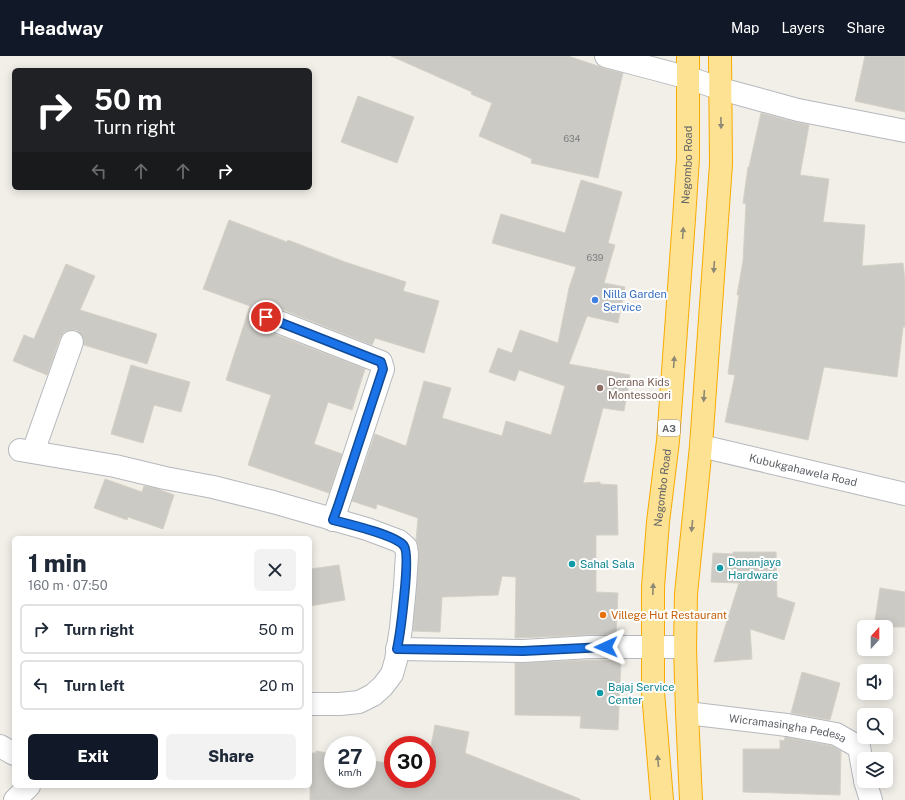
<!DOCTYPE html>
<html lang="en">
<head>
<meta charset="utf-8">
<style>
	:root { --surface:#fff; --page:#f2f2f3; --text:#1f2937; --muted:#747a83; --line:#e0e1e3; --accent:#111827 }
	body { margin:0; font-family:"Public Sans",sans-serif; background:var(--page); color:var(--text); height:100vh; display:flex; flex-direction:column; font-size:15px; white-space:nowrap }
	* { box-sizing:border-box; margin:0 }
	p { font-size:13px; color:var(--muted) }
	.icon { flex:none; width:22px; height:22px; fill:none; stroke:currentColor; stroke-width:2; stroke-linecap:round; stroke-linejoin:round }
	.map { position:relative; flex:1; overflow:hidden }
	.side { position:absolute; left:12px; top:480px; width:300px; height:252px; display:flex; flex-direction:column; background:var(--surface); border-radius:6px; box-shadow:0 2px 10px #0003 }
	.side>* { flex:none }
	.banner { position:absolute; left:12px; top:12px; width:300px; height:122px; border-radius:6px; box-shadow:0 2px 10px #0003; background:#202124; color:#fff; overflow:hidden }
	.needle { width:26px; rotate:21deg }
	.controls { position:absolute; left:857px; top:564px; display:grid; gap:8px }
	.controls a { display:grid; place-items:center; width:36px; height:36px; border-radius:6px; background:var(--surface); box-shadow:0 2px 10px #0003; font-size:20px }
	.speed { position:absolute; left:324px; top:680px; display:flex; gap:8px; font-size:20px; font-weight:700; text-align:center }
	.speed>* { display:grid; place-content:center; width:52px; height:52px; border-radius:50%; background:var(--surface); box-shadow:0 2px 10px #0003; line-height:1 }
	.speed small { font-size:10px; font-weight:400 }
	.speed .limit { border:6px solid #d22; background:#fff; color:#111 }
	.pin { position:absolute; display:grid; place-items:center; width:34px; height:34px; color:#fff; margin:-17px; border:2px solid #fff; border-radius:50%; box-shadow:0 1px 4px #0007 }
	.me { position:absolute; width:44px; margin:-22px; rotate:269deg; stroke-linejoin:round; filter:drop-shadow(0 0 3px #0008) }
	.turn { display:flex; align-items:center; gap:14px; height:84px; padding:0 16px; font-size:18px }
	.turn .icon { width:52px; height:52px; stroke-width:2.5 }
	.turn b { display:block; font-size:28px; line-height:34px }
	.lanes { display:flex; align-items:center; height:38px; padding:0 16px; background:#0003; justify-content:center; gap:20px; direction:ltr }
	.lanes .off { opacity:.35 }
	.round { display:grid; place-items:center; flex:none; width:42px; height:42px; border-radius:6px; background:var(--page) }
	.overview { display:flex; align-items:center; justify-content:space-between; height:68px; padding:0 16px }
	h1 { font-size:24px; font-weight:800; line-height:30px }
	.action { display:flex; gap:8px; margin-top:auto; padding:8px 16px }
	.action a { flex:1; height:46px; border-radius:6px; background:var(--accent); color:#fff; font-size:16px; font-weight:800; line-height:46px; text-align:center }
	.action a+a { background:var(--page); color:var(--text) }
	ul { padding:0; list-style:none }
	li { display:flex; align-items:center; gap:12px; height:50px; margin:0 8px 6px; padding:0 8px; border:2px solid var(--line); border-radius:6px }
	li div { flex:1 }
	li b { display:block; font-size:15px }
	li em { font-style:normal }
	header { display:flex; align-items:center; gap:24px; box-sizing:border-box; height:56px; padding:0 20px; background:var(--accent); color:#fff }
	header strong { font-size:19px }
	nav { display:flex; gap:22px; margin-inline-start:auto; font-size:14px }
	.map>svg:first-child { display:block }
	.building { fill:#cccac5; stroke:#d6d1c6 }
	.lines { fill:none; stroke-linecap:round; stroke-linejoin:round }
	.minor-casing { stroke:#b5b8bc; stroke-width:24 }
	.highway-casing { stroke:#f9ab00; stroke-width:24 }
	.minor { stroke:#fff; stroke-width:22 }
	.highway { stroke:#fde293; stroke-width:22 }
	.oneway { fill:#8e8975 }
	.route-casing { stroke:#114b97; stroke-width:10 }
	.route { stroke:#1a73e8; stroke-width:7 }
	.shop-dot { fill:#3f7fe0; stroke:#fff; stroke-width:1.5 }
	.education-dot { fill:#8d6e63; stroke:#fff; stroke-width:1.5 }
	.culture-dot { fill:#0f9aa8; stroke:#fff; stroke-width:1.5 }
	.food-dot { fill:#e8710a; stroke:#fff; stroke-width:1.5 }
	.labels { text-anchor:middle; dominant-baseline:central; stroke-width:4; stroke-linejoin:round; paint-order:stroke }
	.number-label { font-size:9px; fill:#7a7d7f }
	.shield { fill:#fff; stroke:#8f9295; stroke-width:1 }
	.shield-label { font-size:10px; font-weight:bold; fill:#5f6368 }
	.street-label { font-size:11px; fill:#5f6368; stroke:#fff }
	.shop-label { font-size:11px; fill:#366cbe; stroke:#fff; text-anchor:start }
	.education-label { font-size:11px; fill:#785e54; stroke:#fff; text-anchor:start }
	.culture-label { font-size:11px; fill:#0d838f; stroke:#fff; text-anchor:start }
	.food-label { font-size:11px; fill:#c56008; stroke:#fff; text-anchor:start }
</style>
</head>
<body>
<header>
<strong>Headway</strong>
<nav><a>Map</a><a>Layers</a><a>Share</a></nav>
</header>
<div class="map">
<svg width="905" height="744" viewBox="0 0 905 744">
	<rect width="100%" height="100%" fill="#f1efe8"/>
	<g class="building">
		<path d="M391,0h177l30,10 5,2 20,5 -25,105 -67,-15 1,-4 -53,-23 13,-33 -21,-9 1,-2z"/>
		<path d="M865,0h40v56l-50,-11z"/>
		<path d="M358,40l56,21 -17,46 -56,-21z"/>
		<path d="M761,57l34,9 14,3 -9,50 29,4 -6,43 42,3 -3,41 41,-3 2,18v46h-2l-6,50 -73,-10 -16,73 -83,-18 10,-47 -7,-1 11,-79h-2l6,-34 3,-57 -3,-1 5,-36h1z"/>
		<path d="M581,124l41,12 -14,51 7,2 -11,38 21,4 -7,36 -31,-7 -18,48 61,11 -6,36 -21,-3 -20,75 17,-1v2l17,1 1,50h-22v57l22,1 -2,41 -27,1 -74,3 1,-61 -14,-1 -4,19 -56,2 -2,35 -27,-1 6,-76 -1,-10 -2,-5 2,-22 -41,-14 -1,5 -24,-8 23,-67 31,12 18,-65 27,7 -9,30 60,18 4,-15 45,14 14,-49 -46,-16 -4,11 -26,-9 9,-24 14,5 8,-23 38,13 11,-55 7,-21 -84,-24 9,-29 64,19z"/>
		<path d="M229,164l58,22 1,-2 57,22 61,20 -3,9 36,10 -15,52 -49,-15 -3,7 -101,-40h-7l-5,2 -4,5 -1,7 3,6 4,4 104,40 -13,41 -24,-8 -14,42 28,10 -13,39 -81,-28 23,-70 -45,-15 24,-74 -47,-17z"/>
		<path d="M66,208l29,12 -15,34 77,24 -10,30 -63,-19v-6l-3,-5 -4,-4h-7l-6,2 -4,6 -13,37 -34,-14 11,-26 10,4z"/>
		<path d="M131,309l59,17 -9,30 -27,-7 -11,38 -32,-9z"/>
		<path d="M105,423l37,13 2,-6 11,2 19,7 -11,34 -35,-12 -1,3 -33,-12z"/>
		<path d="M733,496h43l1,45 18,6 -11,37 -34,-11 2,30 -38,3 25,-79 -28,-1 2,-29 20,1z"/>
		<path d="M339,509l6,35 -35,6v-37z"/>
		<path d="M880,532l25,4v35h-31z"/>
		<path d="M590,604h31l-3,70 -38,-2 1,-12 -66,-1v-52z"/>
		<path d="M802,616l38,11 -10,37 -39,-7z"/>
		<path d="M435,669l34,7 -4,21 115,46v1h-270v-47h6v-2l17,3v25h34v-19l26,4v15h34v-13z"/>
		<path d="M785,681l47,9 9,5 -1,44 -97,-3v-43h37v-9l4,1z"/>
	</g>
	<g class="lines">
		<defs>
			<g id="minor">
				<path d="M606,0l83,22 32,11 77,21 107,21"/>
				<path d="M266,261l115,45 2,7 -50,151"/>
				<path id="s1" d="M701,390l204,48"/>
				<path d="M20,394l95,16 50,12 48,9 60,15 94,27 32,12 7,6 1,7 -2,32 -4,42 -5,32 -4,14 -9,12 -10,9 -14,7 -19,2h-30"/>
				<path d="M33,396l39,-110"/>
				<path d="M397,593l126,2 67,-4h95"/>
				<path id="s2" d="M687,657l100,12 49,9 23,13 5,28"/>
				<path d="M0,690l14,8"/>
				<path d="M865,725l6,19"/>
				<path d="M15,744l14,-14"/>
			</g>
			<g id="highway">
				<path id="s3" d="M662,744l-9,-108v-105l5,-65 10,-81 16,-222 4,-61v-102"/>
				<path d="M691,744l-4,-87 -2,-66 1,-53 15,-148 20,-282 -1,-108"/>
			</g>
		</defs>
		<use href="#minor" class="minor-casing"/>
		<use href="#highway" class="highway-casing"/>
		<use href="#minor" class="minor"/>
		<use href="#highway" class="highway"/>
	</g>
	<defs><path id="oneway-solid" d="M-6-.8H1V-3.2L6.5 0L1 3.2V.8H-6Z"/></defs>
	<g class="oneway">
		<use href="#oneway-solid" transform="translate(721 67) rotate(89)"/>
		<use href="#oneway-solid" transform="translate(683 177) rotate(-86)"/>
		<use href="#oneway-solid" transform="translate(714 211) rotate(94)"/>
		<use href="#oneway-solid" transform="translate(674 306) rotate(-86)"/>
		<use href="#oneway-solid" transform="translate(704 340) rotate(94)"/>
		<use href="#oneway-solid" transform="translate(692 470) rotate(96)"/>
		<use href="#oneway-solid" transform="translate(653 533) rotate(-88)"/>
		<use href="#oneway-solid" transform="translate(658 705) rotate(-95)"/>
	</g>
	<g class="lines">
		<defs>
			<path id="route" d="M266,261l115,45 2,7 -45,137 -5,14c15,4 63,15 71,26 7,9 -4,89 -7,103l126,2 83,-4"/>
		</defs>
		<use href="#route" class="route-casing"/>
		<use href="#route" class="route"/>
	</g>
	<circle class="shop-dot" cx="595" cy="244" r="4"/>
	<circle class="education-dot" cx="600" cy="332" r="4"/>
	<g class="culture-dot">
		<circle cx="572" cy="508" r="4"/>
		<circle cx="720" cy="512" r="4"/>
		<circle cx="600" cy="637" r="4"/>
	</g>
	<circle class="food-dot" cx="603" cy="559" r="4"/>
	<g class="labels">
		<g class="number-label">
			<text x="572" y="82">634</text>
			<text x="595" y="201">639</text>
		</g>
		<rect class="shield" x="658" y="364" width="22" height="16" rx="3"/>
		<g class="shield-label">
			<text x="669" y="372">A3</text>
		</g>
		<g class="street-label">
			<text stroke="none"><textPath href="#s3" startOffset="637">Negombo Road</textPath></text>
			<text stroke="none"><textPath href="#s1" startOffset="105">Kubukgahawela Road</textPath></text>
			<text stroke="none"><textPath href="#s3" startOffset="313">Negombo Road</textPath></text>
			<text stroke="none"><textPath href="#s2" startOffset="102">Wicramasingha Pedesa</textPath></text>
		</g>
		<g class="shop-label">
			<text x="603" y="238">Nilla Garden<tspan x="603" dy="13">Service</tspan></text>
		</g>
		<g class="education-label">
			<text x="608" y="326">Derana Kids<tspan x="608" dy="13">Montessoori</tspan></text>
		</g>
		<g class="culture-label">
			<text x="728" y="506">Dananjaya<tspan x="728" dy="13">Hardware</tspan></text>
			<text x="580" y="508">Sahal Sala</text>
			<text x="608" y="631">Bajaj Service<tspan x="608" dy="13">Center</tspan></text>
		</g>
		<g class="food-label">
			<text x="611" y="559">Villege Hut Restaurant</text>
		</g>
	</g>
</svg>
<div class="controls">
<a><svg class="needle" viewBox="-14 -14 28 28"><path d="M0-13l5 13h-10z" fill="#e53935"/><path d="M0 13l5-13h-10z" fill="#747a83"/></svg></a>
<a><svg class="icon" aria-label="sound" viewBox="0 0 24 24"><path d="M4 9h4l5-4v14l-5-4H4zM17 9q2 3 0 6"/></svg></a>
<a><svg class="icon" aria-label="search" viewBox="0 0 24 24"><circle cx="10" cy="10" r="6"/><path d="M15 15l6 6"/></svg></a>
<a><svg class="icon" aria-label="layers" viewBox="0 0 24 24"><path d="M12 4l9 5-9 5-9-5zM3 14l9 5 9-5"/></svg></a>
</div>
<div class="speed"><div>27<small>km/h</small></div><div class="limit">30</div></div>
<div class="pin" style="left:266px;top:261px;background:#d93025"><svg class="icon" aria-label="arrive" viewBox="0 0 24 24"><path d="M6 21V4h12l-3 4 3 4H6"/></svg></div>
<svg class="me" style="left:606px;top:591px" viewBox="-20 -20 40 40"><path d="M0-17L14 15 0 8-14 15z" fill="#1a73e8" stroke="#fff" stroke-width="4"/></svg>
<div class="banner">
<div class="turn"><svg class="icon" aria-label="right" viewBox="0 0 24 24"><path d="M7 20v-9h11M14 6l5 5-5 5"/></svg><div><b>50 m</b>Turn right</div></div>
<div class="lanes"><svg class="icon off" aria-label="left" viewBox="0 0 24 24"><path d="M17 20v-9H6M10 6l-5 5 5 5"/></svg><svg class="icon off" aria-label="ahead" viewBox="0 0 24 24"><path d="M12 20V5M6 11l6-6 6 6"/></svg><svg class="icon off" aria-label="ahead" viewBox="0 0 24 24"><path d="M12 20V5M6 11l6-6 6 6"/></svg><svg class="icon" aria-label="right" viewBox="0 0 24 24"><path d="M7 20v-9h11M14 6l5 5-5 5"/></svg></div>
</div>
<section class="side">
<div class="overview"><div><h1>1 min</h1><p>160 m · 07:50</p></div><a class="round"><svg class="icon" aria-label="close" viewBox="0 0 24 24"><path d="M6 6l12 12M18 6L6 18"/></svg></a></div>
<ul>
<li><svg class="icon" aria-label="right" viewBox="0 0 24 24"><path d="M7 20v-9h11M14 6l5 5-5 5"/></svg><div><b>Turn right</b></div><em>50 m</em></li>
<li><svg class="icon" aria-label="left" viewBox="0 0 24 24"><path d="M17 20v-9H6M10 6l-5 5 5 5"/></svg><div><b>Turn left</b></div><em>20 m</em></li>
</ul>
<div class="action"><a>Exit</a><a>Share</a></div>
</section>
</div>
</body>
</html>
